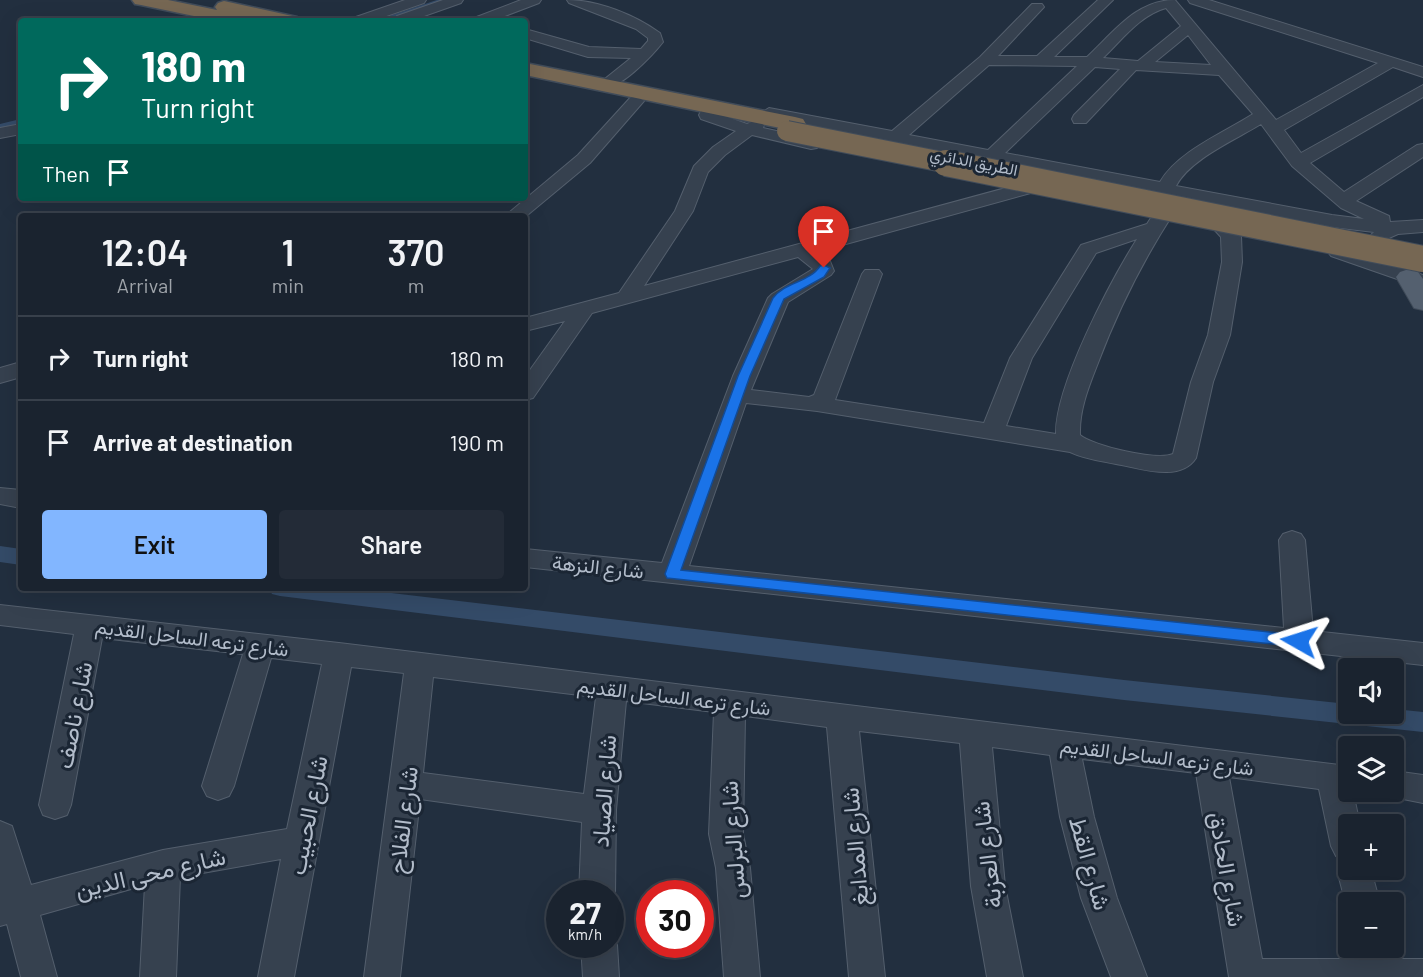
<!DOCTYPE html>
<html lang="en">
<head>
<meta charset="utf-8">
<style>
	:root { --surface:#1a232f; --page:#232b37; --text:#f1f3f6; --muted:#9fa4aa; --line:#38404b; --accent:#82b6ff }
	body { margin:0; font-family:Barlow,Vazirmatn,sans-serif; background:var(--page); color:var(--text); height:100vh; display:flex; flex-direction:column; font-size:22px; white-space:nowrap }
	* { box-sizing:border-box; margin:0 }
	p { font-size:20px; color:var(--muted) }
	.icon { flex:none; width:33px; height:33px; fill:none; stroke:currentColor; stroke-width:2; stroke-linecap:round; stroke-linejoin:round }
	.map { position:relative; flex:1; overflow:hidden }
	.sheet { position:absolute; left:18px; top:213px; width:510px; height:378px; display:flex; flex-direction:column; background:var(--surface); border-radius:6px; box-shadow:0 6px 24px #0002,0 0 0 2px var(--line) }
	.sheet>* { flex:none }
	.guide { position:absolute; left:18px; top:18px; width:510px; height:183px; border-radius:6px; box-shadow:0 6px 24px #0002,0 0 0 2px var(--line); background:#00695c; color:#fff; overflow:hidden }
	.fabs { position:absolute; left:1338px; top:658px; display:grid; gap:12px }
	.fabs a { display:grid; place-items:center; width:66px; height:66px; border-radius:6px; background:var(--surface); box-shadow:0 6px 24px #0002,0 0 0 2px var(--line); font-size:30px }
	.speed { position:absolute; left:546px; top:880px; display:flex; gap:12px; font-size:30px; font-weight:700; text-align:center }
	.speed>* { display:grid; place-content:center; width:78px; height:78px; border-radius:50%; background:var(--surface); box-shadow:0 6px 24px #0002,0 0 0 2px var(--line); line-height:1 }
	.speed small { font-size:15px; font-weight:400 }
	.speed .limit { border:9px solid #d22; background:#fff; color:#111 }
	.pin { position:absolute; display:grid; place-items:center; width:51px; height:51px; color:#fff; margin:-62px -26px; border-radius:50% 50% 50% 0; rotate:-45deg; box-shadow:0 0 6px #0007 }
	.pin .icon { rotate:45deg }
	.me { position:absolute; width:66px; margin:-33px; rotate:276deg; stroke-linejoin:round; filter:drop-shadow(0 0 4px #0008) }
	.turn { display:flex; align-items:center; gap:21px; height:126px; padding:0 24px; font-size:27px }
	.turn .icon { width:78px; height:78px; stroke-width:2.5 }
	.turn b { display:block; font-size:42px; line-height:51px }
	.then { display:flex; align-items:center; height:57px; padding:0 24px; background:#0003; gap:12px; font-size:22px }
	.eta { display:flex; justify-content:space-evenly; align-items:center; height:102px; text-align:center }
	.eta b { font-size:36px; font-weight:600; line-height:42px }
	.cta { display:flex; gap:12px; margin-top:auto; padding:12px 24px }
	.cta a { flex:1; height:69px; border-radius:6px; background:var(--accent); color:#111; font-size:24px; font-weight:600; line-height:69px; text-align:center }
	.cta a+a { background:var(--page); color:var(--text) }
	ul { padding:0; list-style:none }
	li { display:flex; align-items:center; gap:18px; height:84px; padding:0 24px; border-top:2px solid var(--line) }
	li div { flex:1 }
	li b { display:block; font-size:22px }
	li em { font-style:normal }
	.map>svg:first-child { display:block }
	.lines { fill:none; stroke-linecap:round; stroke-linejoin:round }
	.stream { stroke:#344b68; stroke-width:4 }
	.canal { fill:#344b68; fill-rule:evenodd }
	.minor-casing { stroke:#545f6d; stroke-width:2 }
	.major-casing { stroke:#3f4a58; stroke-width:2 }
	.highway-casing { stroke:#414c5a; stroke-width:3 }
	.minor { fill:#36414f; fill-rule:evenodd }
	.major { fill:#54606f; fill-rule:evenodd }
	.highway { fill:#766753; fill-rule:evenodd }
	.highway-bridge-far1-casing { stroke:#414c5a; stroke-width:22; stroke-linecap:butt }
	.highway-bridge-casing { stroke:#414c5a; stroke-width:28; stroke-linecap:butt }
	.highway-bridge-far1 { stroke:#766753; stroke-width:20 }
	.highway-bridge { stroke:#766753; stroke-width:26 }
	.route { fill:#1a73e8; stroke:#114b97; stroke-width:1.5 }
	.labels { text-anchor:middle; dominant-baseline:central; stroke-width:6; stroke-linejoin:round; paint-order:stroke }
	.far-street-label { font-size:16px; fill:#b2bcca; stroke:#1b2634 }
	.street-label { font-size:20px; fill:#b2bcca; stroke:#1b2634 }
	.near-street-label { font-size:24px; fill:#b2bcca; stroke:#1b2634 }
</style>
</head>
<body>
<div class="map">
<svg width="1423" height="977" viewBox="0 0 1423 977">
	<rect width="100%" height="100%" fill="#222f3f"/>
	<g class="lines">
		<g class="stream">
			<path d="M381,21l62,-21"/>
			<path d="M0,126l21,-5"/>
		</g>
		<g class="canal">
			<path d="M0,546l21,3v16l-21,-3z"/>
			<path d="M269,588h80l775,92 224,24v10h46v-5l29,3v20l-299,-32 -844,-104 -8,-2z"/>
		</g>
		<defs>
			<g id="minor">
				<path d="M405,0h21l-2,3 -52,18h-21l2,-3z"/>
				<path d="M443,0h20l-2,3 -51,18h-14l-1,-2 2,-3z"/>
				<path d="M521,0h20l-2,3 -47,18h-20l2,-3z"/>
				<path d="M567,0c31,0 68,15 93,33l3,9c-10,13 -45,50 -62,46l-2,-3 2,-3 30,-24 -43,-1 -63,-19v-9l64,18 52,2 7,-8v-3l-12,-9 -67,-26z"/>
				<path d="M1098,0h15l-59,57h33c27,-25 49,-57 88,-57l101,120 102,-57 -188,-60 -2,-3h21l214,67v10l-30,-10 -109,63 17,23 122,-68v12l-113,66 34,29 73,-47 6,-1v13l-67,44 33,15 1,6 33,-2v12l-25,2 -18,8 -7,-2 -3,-4 4,-4 -42,-5 -563,-109 -8,-5 8,-5 123,23 88,-74 52,-53h10l2,3 -46,49h39zM1166,8l15,18 -43,35 -35,-3c19,-18 37,-43 63,-50zM1188,35l23,30 -56,-3zM989,65l88,1 -89,84 -79,-15zM1095,67l25,2 -46,46 -2,4 2,4h12l50,-53 83,5 34,39c-30,19 -76,38 -93,68l-155,-29zM1261,124l31,42 49,42 23,11 -32,-4 -156,-29c14,-27 59,-46 85,-62z"/>
				<path d="M636,96l8,5 -54,62 -65,54 -20,-1 73,-61 52,-57z"/>
				<path d="M707,110l40,14 9,-4 6,1 2,4 -1,3 54,12 3,4 -3,4 -6,1 -59,-14 -27,20 -17,17 -15,39 -49,75 380,-103h14l2,4 -2,4 -221,61 13,9 4,10 -3,4 -43,27 -37,88 58,7 5,-2 48,-121 3,-4h14l3,4 -47,126 149,23 26,-65 71,-113 66,-21 9,-14h14l3,4c-31,48 -55,96 -75,149 -9,23 -19,47 -18,72 13,11 77,26 93,19l18,-72 17,-47 14,-73 -1,-25 -10,-11 3,-4h14l13,14 1,26 -12,73 -17,47 -17,76c-16,25 -56,10 -80,6 -15,-3 -31,-5 -46,-12l-253,-41 -71,-8 -57,163 595,62 -5,-88 4,-6 9,-3 9,3 4,6 8,91 110,12v22l-898,-98v-18l137,14 71,-187 35,-78 4,-4 41,-25 -15,-12 -206,56 -59,85 -8,2v-23l40,-56 -40,10v-13l94,-25 56,-82 19,-45 19,-19 23,-16 -35,-12 -2,-4 2,-4zM1137,239c-26,41 -82,147 -81,195l-50,-8 26,-68 64,-105z"/>
				<path d="M21,124v10l-21,4v-10z"/>
				<path d="M1338,246l85,29v13l-92,-32 -3,-4 3,-4z"/>
				<path d="M21,362v15l-21,6v-15z"/>
				<path d="M0,488l21,2v18l-21,-4z"/>
				<path d="M0,605l339,38 1009,123v26h5l7,33h-12v45h23l9,33h-32v9l-11,-42 6,-11 -7,-3 -5,-10 -12,-57 -90,-12 33,182h95l-3,-11h36l3,11h30v18h-194l-33,-204 -114,-14 12,58 23,81 30,79h-36l-30,-79 -21,-81 -10,-62 -58,-8 13,139 18,91h-36l-16,-91 -11,-143 -101,-12 26,246h-36l-22,-250 -82,-11 -2,118 7,34 10,109h-36l-8,-109 -7,-34 5,-122 -88,-11 -10,109 -1,84 -5,9v-9h-31l3,-72 -162,-23 -20,178h-36l40,-304 -53,-6 -57,310h-36l23,-118 -101,18 -4,100h-36l5,-92 -105,30 17,62h-36l-14,-53 -7,2v-105l12,5 19,59 132,-35 124,-21 35,-165 -51,-6 -37,128 -5,10 -11,4 -11,-4 -5,-10 41,-132 -141,-16 -31,167 -4,10 -12,4 -12,-4 -4,-10 35,-171 -74,-9zM433,677l163,20 -12,97 -161,-21z"/>
				<path d="M1394,771l29,4v28l-40,-8 -2,-3h13z"/>
				<path d="M610,933l7,12 2,32h-36l-2,-32h29z"/>
			</g>
			<path id="major" d="M1409,269l9,3 5,7v31l-9,-2 -18,-31 4,-5z"/>
			<g id="highway">
				<path d="M132,0h36l49,10 -2,-3 3,-4 6,-2 73,16 2,4 -45,-2 1,2h-37l-77,-16 -6,-1z"/>
				<path d="M525,63l270,54 8,2 3,5 -3,5 -8,2 -270,-56z"/>
			</g>
		</defs>
		<use href="#minor" class="minor-casing"/>
		<use href="#major" class="major-casing"/>
		<use href="#highway" class="highway-casing"/>
		<use href="#minor" class="minor"/>
		<use href="#major" class="major"/>
		<use href="#highway" class="highway"/>
		<defs>
			<path id="highway-bridge-far1" d="M787,131l166,33"/>
			<path id="highway-bridge" d="M946,163l477,96"/>
		</defs>
		<use href="#highway-bridge-far1" class="highway-bridge-far1-casing"/>
		<use href="#highway-bridge" class="highway-bridge-casing"/>
		<use href="#highway-bridge-far1" class="highway-bridge-far1"/>
		<use href="#highway-bridge" class="highway-bridge"/>
	</g>
	<path class="route" d="M824,265l6,3 -6,9 -40,22 -34,77 -69,194 618,65 5,2 3,4 -3,4 -5,2 -632,-69 -2,-4 73,-198 35,-78c12,-16 37,-16 47,-32z"/>
	<g class="labels">
		<g class="far-street-label">
			<text transform="translate(974 161) rotate(11)">الطريق الدائري</text>
		</g>
		<g class="street-label">
			<text transform="translate(598 566) rotate(6)">شارع النزهة</text>
			<text transform="translate(192 637) rotate(7)">شارع ترعه الساحل القديم</text>
			<text transform="translate(674 696) rotate(7)">شارع ترعه الساحل القديم</text>
			<text transform="translate(1157 756) rotate(7)">شارع ترعه الساحل القديم</text>
		</g>
		<g class="near-street-label">
			<text transform="translate(73 715) rotate(-79)">شارع ناصف</text>
			<text transform="translate(603 791) rotate(-86)">شارع الصياد</text>
			<text transform="translate(307 815) rotate(-79)">شارع الحبيب</text>
			<text transform="translate(402 820) rotate(-83)">شارع الفلاح</text>
			<text transform="translate(732 840) rotate(-94)">شارع البرلس</text>
			<text transform="translate(854 847) rotate(-95)">شارع المدابغ</text>
			<text transform="translate(986 855) rotate(-97)">شارع العزبة</text>
			<text transform="translate(1091 863) rotate(74)">شارع القط</text>
			<text transform="translate(1228 869) rotate(80)">شارع الحادق</text>
			<text transform="translate(150 872) rotate(-13)">شارع محى الدين</text>
		</g>
	</g>
</svg>
<div class="fabs">
<a><svg class="icon" aria-label="sound" viewBox="0 0 24 24"><path d="M4 9h4l5-4v14l-5-4H4zM17 9q2 3 0 6"/></svg></a>
<a><svg class="icon" aria-label="layers" viewBox="0 0 24 24"><path d="M12 4l9 5-9 5-9-5zM3 14l9 5 9-5"/></svg></a>
<a>+</a>
<a>−</a>
</div>
<div class="speed"><div>27<small>km/h</small></div><div class="limit">30</div></div>
<div class="pin" style="left:824px;top:268px;background:#d93025"><svg class="icon" aria-label="arrive" viewBox="0 0 24 24"><path d="M6 21V4h12l-3 4 3 4H6"/></svg></div>
<svg class="me" style="left:1299px;top:641px" viewBox="-20 -20 40 40"><path d="M0-17L14 15 0 8-14 15z" fill="#1a73e8" stroke="#fff" stroke-width="4"/></svg>
<div class="guide">
<div class="turn"><svg class="icon" aria-label="right" viewBox="0 0 24 24"><path d="M7 20v-9h11M14 6l5 5-5 5"/></svg><div><b>180 m</b>Turn right</div></div>
<div class="then">Then<svg class="icon" aria-label="arrive" viewBox="0 0 24 24"><path d="M6 21V4h12l-3 4 3 4H6"/></svg></div>
</div>
<section class="sheet">
<div class="eta">
<div><b>12:04</b><p>Arrival</p></div>
<div><b>1</b><p>min</p></div>
<div><b>370</b><p>m</p></div>
</div>
<ul>
<li><svg class="icon" aria-label="right" viewBox="0 0 24 24"><path d="M7 20v-9h11M14 6l5 5-5 5"/></svg><div><b>Turn right</b></div><em>180 m</em></li>
<li><svg class="icon" aria-label="arrive" viewBox="0 0 24 24"><path d="M6 21V4h12l-3 4 3 4H6"/></svg><div><b>Arrive at destination</b></div><em>190 m</em></li>
</ul>
<div class="cta"><a>Exit</a><a>Share</a></div>
</section>
</div>
</body>
</html>
